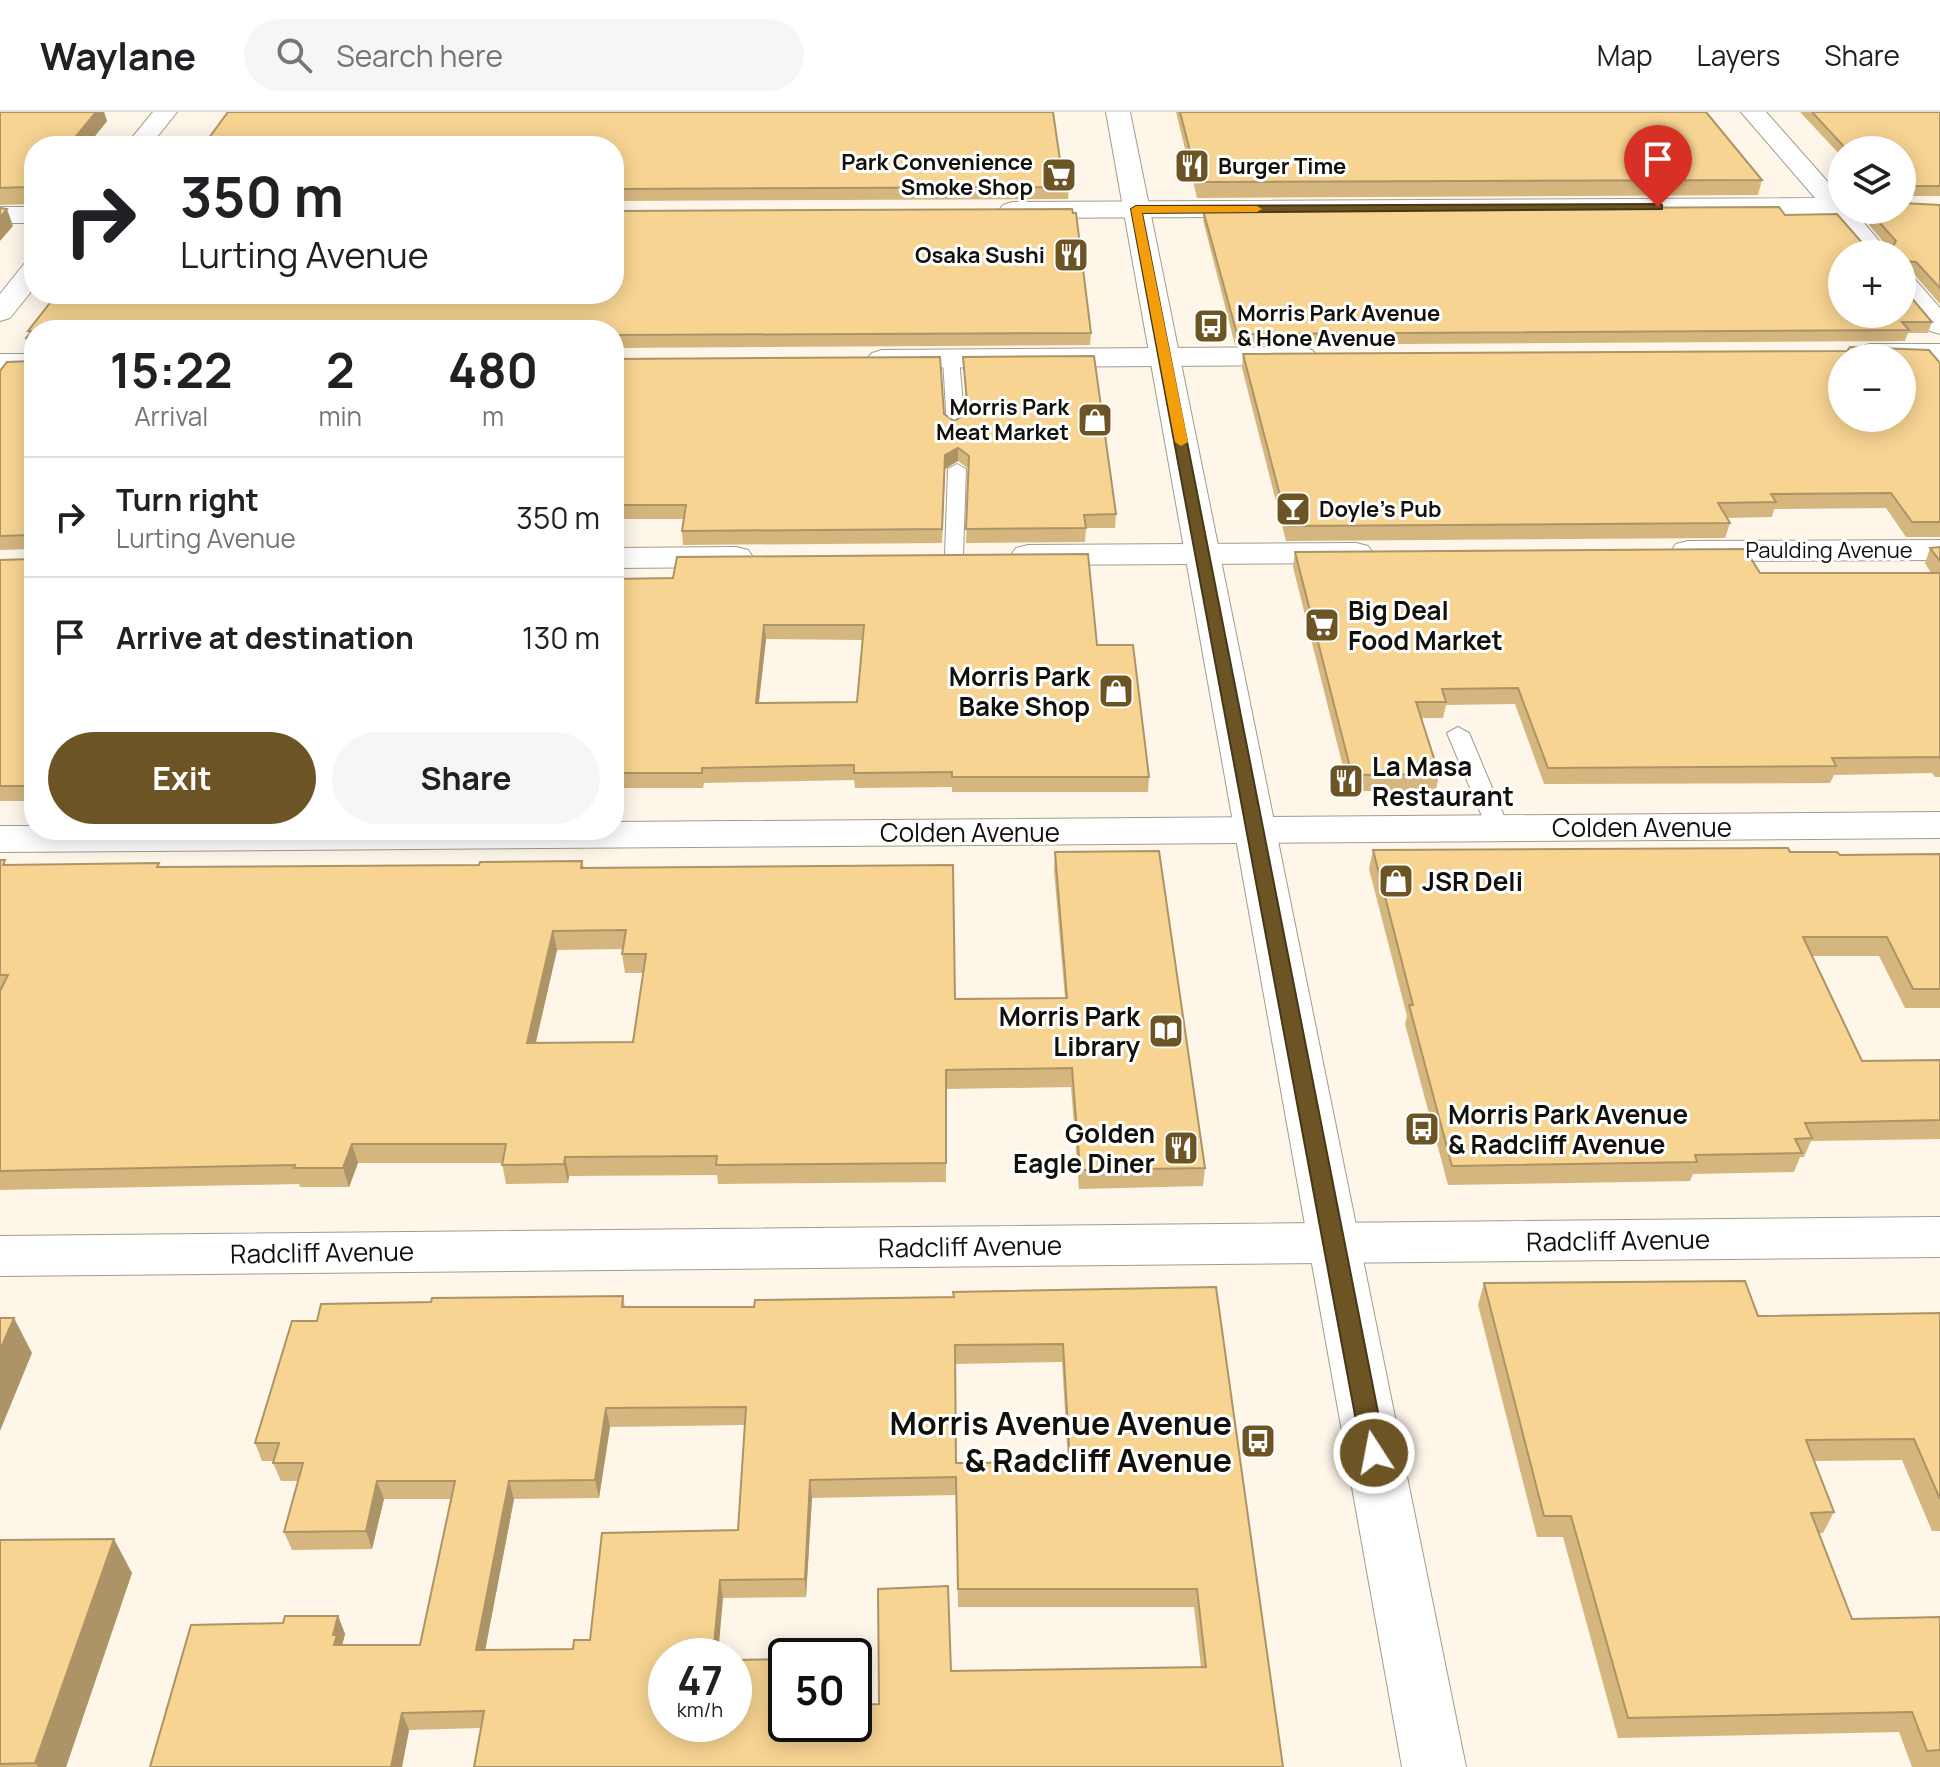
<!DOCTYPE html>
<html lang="en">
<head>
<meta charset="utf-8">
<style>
	:root { --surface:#fff; --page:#f6f6f6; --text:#202124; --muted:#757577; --line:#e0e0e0; --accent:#6c5424 }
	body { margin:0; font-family:Manrope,sans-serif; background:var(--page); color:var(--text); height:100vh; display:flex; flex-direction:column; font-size:30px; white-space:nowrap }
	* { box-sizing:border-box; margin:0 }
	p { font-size:26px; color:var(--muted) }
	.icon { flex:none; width:44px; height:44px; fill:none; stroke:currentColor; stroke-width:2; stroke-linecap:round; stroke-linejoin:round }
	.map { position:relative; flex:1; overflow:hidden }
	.panel { position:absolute; left:24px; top:208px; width:600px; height:520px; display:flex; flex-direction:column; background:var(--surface); border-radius:32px; box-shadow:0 4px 20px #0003 }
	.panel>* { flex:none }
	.banner { position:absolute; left:24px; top:24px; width:600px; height:168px; border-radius:32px; box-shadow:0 4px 20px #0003; background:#fff; color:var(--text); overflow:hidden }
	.buttons { position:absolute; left:1828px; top:24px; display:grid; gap:16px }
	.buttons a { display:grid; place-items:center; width:88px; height:88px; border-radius:50%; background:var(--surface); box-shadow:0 4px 20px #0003; font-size:40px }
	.speed { position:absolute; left:648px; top:1526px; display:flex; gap:16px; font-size:40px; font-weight:700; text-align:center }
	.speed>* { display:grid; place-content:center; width:104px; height:104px; border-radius:50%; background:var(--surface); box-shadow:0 4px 20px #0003; line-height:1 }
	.speed small { font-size:20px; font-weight:400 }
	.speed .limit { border:4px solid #111; border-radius:12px; background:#fff; color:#111 }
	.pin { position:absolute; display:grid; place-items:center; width:68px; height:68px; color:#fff; margin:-82px -34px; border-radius:50% 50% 50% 0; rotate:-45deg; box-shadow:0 0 8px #0007 }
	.pin .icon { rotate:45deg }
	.me { position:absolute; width:88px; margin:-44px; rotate:349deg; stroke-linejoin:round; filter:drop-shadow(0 0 6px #0008) }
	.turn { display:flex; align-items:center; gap:28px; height:168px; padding:0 24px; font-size:36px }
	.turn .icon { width:104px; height:104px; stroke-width:2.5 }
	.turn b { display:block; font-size:56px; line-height:68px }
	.eta { display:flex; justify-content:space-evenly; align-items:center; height:136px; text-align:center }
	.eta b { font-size:48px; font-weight:700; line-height:56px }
	.primary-button { display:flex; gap:16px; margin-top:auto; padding:16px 24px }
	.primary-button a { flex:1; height:92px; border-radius:48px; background:var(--accent); color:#fff; font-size:32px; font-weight:700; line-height:92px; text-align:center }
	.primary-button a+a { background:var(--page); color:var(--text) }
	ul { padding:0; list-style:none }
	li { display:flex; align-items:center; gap:24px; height:120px; padding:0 24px; border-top:2px solid var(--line) }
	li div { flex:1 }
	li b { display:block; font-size:30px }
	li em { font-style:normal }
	header { display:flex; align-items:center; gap:48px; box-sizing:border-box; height:112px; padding:0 40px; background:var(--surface); border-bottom:2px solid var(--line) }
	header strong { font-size:38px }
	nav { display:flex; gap:44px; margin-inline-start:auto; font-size:28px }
	.search { width:560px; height:72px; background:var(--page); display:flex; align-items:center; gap:20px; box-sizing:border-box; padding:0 28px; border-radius:44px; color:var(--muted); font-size:30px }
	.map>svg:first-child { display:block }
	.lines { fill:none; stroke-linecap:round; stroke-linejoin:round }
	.service-casing { stroke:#a29b8f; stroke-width:2 }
	.minor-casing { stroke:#a29b8f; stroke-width:2 }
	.secondary-casing { stroke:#a29b8f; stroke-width:2 }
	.service { fill:#fff; fill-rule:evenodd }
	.minor { fill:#fff; fill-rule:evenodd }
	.secondary { fill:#fff; fill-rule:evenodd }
	.wall { fill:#d4b67e; fill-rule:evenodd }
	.shaded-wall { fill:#ad9466 }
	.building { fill:#f7d492; stroke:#ad9466; stroke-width:2; fill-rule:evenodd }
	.route { fill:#6c5424; stroke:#463717; stroke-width:2 }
	.slow { fill:#f59e0b }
	.labels { text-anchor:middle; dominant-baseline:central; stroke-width:6; stroke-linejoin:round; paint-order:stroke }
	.far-poi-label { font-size:22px; font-weight:bold; fill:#12100b; stroke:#fff; text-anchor:end }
	.far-street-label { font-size:22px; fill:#12100b; stroke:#fff }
	.poi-label { font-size:26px; font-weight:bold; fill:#12100b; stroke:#fff; text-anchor:start }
	.street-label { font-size:26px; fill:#12100b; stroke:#fff }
	.near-poi-label { font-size:32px; font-weight:bold; fill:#12100b; stroke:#fff; text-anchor:end }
</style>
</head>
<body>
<header>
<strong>Waylane</strong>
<div class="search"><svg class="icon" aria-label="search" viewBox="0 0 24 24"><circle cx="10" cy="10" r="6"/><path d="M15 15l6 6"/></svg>Search here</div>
<nav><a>Map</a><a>Layers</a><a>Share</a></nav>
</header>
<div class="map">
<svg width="1940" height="1655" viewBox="0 0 1940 1655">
	<rect width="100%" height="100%" fill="#fef6e9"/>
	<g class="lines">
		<defs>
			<g id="service">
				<path d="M951,242l8,5 6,68 -9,5 -9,-5 -4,-68z"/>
				<path d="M957,352l9,5 -3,86 -9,6 -9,-6 3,-86z"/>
				<path d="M1458,615l11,6 40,95 -3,5h-16l-3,-5 -40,-95z"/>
			</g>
			<g id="minor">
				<path d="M153,0h24l-27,34h-25z"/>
				<path d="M1741,0h25l76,86v12h11l37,44h-27l-35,-40 -816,4 -9,-3 -4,-5 4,-5 9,-3 803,-4z"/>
				<rect x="0" y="95" width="34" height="16"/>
				<path d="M34,150v26l-24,30 -10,3v-27l24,-30z"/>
				<path d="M1902,162l10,2 28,32v26l-10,-3 -28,-32z"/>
				<path d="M1870,232h70v18l-81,-4 -4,-5 5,-6z"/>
				<path d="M1302,235l10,3 5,6 -5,6 -10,3 -420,3 -10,-3 -5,-6 5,-6 10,-3z"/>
				<rect x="0" y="242" width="34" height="18"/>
				<path d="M1940,428v20l-252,1 -12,-3 -5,-7 5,-7 12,-3z"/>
				<path d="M1356,431l12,3 5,7 -5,7 -12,3 -328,2 -12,-3 -5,-7 5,-7 12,-3z"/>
				<path d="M736,435l12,3 5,7 -5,7 -12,3 -122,1v-20z"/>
				<path d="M1940,700v26l-1940,14v-26h34v4h580v-8z"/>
				<path d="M1940,1105v40l-1940,19v-40z"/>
			</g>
			<path id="secondary" d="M1106,0h24l336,1655h-64z"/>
		</defs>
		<use href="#service" class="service-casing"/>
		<use href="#minor" class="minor-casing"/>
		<use href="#secondary" class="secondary-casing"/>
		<use href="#service" class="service"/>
		<use href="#minor" class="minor"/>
		<use href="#secondary" class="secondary"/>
	</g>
	<g class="wall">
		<path d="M0,0h104l3,9 -20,25h-53v55l-2,3 -32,1z"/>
		<path d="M1176,0h530l56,68 -4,15 -561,3z"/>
		<path d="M1800,0h140v84h-38v2v-48h-60v7z"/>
		<path d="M614,34l446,14 9,27 -1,12 -454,2z"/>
		<path d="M1940,93v99l-27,-31 -10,-1v16l29,34 -4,11h-20l-3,8 -670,4 -32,-125v-10l582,5 79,30 23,1 -18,-21 3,-11h12l-4,-4h22z"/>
		<path d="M1072,97l1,4h3l15,120 -1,12 -476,3v-18h-580v471h-34v-241l31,-1v-10l-31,1v-179l7,-9 25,-1v-9l-2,-1 -4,-13 3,-4 -1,-3 29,-37h557v-83z"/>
		<path d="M1243,242l697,9v174h-34l-20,-29 -112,1 -2,8 -46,1 4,5 -5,15 -439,3 -44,-173z"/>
		<path d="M963,245l153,157 -1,14h-29l-1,14 -119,1 3,-74 -11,-8 -13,8 -3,74 -259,2 -1,-14 2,-12h-70v-160l330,55 10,7 13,-7z"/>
		<path d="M1940,435v230h-5l-3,-4 -98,2 -4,8 -286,1 -29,-80 -69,1 -3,13h-22l18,56 -3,17h-87l-56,-224 2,-15 465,21h171l-6,-10 5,-15z"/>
		<path d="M614,467l483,66 52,132 -1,15h-196v-5l-97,1 -1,-8 -150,3 -1,5h-89zM766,527l97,1 -6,62 -98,1z"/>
		<path d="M1373,738l417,2 50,3 100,-1v154h-35l-26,-52h-67l50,105 78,-1v79l-129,2 -7,16h-4l-6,15 -101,2 -3,7 -242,4 -43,-161 2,-8 -38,-147z"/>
		<path d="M1055,740l150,316 -2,18 -124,3 -8,-102 -125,2v93l-228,2 -1,-9 -148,1 -1,7 -62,1 -4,-21h-144l-9,24h-49l-1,-3 -299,6v-330l7,5 153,2 319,-2 103,-4 2,7 371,131 110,-1 -11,-128zM623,837l-1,5 3,19h18l-10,69 -97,1 21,-93z"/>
		<path d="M1484,1171l274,33 182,-3v218h-8l-30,-71 -88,1 20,51 -11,21h-4l33,86 88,-2v150h-28l-13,-35 -281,6 -55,-201h-26l-59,-232z"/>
		<path d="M1216,1175l67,480 -802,-39 -72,2 -7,37h-252l133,-144 55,-7 7,18 -3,11h78l31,-146h-67l-12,50 -80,1 -8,-18 14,-51h-17l-8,-18 1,-2h-12l-7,-18 62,-122 306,-25 2,11h129l199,-10zM1062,1250l6,100 -112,1 -1,-99zM745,1313l-7,105 -148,110 -17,9 -88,1 29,-151 85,-1 11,-71zM956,1383l2,112h236l7,60 -250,4 -72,33 -93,20 -120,-68 57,-58 83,-1 6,-99z"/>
		<path d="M0,1428l132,33 -66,194h-66z"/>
	</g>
	<g class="shaded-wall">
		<path d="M88,0h16l3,9 -20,25h-19z"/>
		<path d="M30,71l4,13v5l-2,3 -6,-17z"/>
		<path d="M7,97l6,17 -13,15v-24z"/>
		<path d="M958,336v13l-13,8 -3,74 3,-88z"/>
		<path d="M764,513l2,14 -9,78 -1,-14z"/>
		<path d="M553,819l4,19 -26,112 -4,-19z"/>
		<path d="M352,1032l6,19 -9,24 -6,-19z"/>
		<path d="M565,1045l4,19 -1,7 -4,-19z"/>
		<path d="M14,1206l18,35 -32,78v-81z"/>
		<path d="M606,1296l4,19 -11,71 -4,-18z"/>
		<path d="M810,1368l2,18 -6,99 -1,-18z"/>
		<path d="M377,1369l7,18 -12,50 -6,-18z"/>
		<path d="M509,1369l5,18 -32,168 -6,-17z"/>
		<path d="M114,1427l18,34 -66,194h-28l-3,-4z"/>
		<path d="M720,1468l3,18 -5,58h-5z"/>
		<path d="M338,1504l7,18 -3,12 -8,-1 -1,-10z"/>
		<path d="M402,1601l7,17 -7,37h-11z"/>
	</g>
	<g class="building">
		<path d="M0,0h96l-28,34h-34v37h-4l-4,4 -26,1z"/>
		<path d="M228,0h825l7,48h5l4,27 -455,2v-43h-411z"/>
		<path d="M1180,0h526l56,68 -564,2z"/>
		<path d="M1812,0h128v74h-37l-1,11v-47h-55z"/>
		<path d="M1902,91l38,2v83l-24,-26 -12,-1 -1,27 29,34h-30l7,8 -672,4 -34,-124 576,-3 6,8 52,-1 27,31 29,1 3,-5 -24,-27h23l-2,-4h9zM1842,142h60v60h-60z"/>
		<path d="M0,96l7,1 -7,8z"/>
		<path d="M1072,97l1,4h3l15,120 -477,2v-5h-580v456h-34v-226l31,-1v-24l-31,1v-165l7,-9 25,-1 1,-20 -7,-3 6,-7h-4l29,-37h557v-83z"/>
		<path d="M1850,235l79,3 11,13v159h-28l-21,-29 -120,1 5,8 -58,1 12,20 -442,3 -45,-172 604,-3zM1842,246h60v60h-60z"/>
		<path d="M1094,244l22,158 -32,1 2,13 -120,1 3,-73 -11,-8 -13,7 -3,74 -260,2 4,-26h-72v-146l326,-2 4,57 10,7 14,-8 -5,-56z"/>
		<path d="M1940,435v14l-10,-13z"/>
		<path d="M1745,437l15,24h180v185l-1,-1 -107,1 4,8 -288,2 -30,-80 -76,1 4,13h-30l23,72 -87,1 -57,-223z"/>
		<path d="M1088,442l9,91h36l16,132h-197v-5l-98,1v-8l-152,3v5h-88v-194l59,-1 4,-21zM764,513h100l-7,77 -101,1z"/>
		<path d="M1788,736l2,4h47l3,3 100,-1v135h-27l-26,-52h-84l59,124 78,-1v60l-135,3 7,15 -17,1 7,14 -107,2 2,7 -245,4 -43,-161h4l-40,-155z"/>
		<path d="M1159,739l46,317 -125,2 -8,-102 -126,2v93l-230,2 1,-9 -152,1 -1,7 -62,1 4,-21h-154l-9,24h-49l1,-3 -295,6v-180l8,-16h-8v-115h5l-2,5 156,-2 -2,4 322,-2 1,-3 102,-1 -1,7 372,-3 2,134 112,-1 -12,-146zM626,818l-4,24h24l-13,88 -106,1 26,-112z"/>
		<path d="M1745,1169l13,35 182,-3v186l-26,-60 -108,1 28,72 -23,1 41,106 88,-2v133l-13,1 -15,-39 -284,6 -57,-202h-27l-60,-233z"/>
		<path d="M1216,1175l67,480h-809l10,-56 -82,2 -11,54h-241l41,-142 92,-2 2,-7h53l-5,19h4l-3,10h86l35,-164h-78l-11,50 -82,1 19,-69h-30l6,-20h-24l37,-122h25l4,-17 110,-2 1,-4 191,-2 -1,11h132l1,-7 199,-3 -1,-5zM1063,1232l7,118 -114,1 -1,-118zM746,1295l-8,123 -136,3 -12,107h-16l-1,9 -97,1 33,-169 86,-1 11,-72zM956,1365l2,112h239l9,78 -255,4 -3,-85 -70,3 1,115 -25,1v19h-68v-65l-52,1v64h-68v-68h47l7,-76 85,-1 5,-99z"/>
		<path d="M0,1206h14l-14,32z"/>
		<path d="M114,1427l-79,224 -35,1v-224z"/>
	</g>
	<path class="route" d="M1658,92l4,1v4l-520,4 244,1240 -3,7 -9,3 -8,-3 -4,-7 -231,-1244 5,-3z"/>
	<path class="slow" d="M1136,94h121l5,3 -5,3 -115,1 46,229 -7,4 -6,-4 -44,-233z"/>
	<defs>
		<symbol id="restaurant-square" viewBox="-11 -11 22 22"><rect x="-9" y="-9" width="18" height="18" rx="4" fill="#6c5424" stroke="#fff"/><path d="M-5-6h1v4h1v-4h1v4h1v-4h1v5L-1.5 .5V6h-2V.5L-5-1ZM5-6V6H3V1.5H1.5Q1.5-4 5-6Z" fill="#fff"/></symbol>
		<symbol id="supermarket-square" viewBox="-11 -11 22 22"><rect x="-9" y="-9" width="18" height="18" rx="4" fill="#6c5424" stroke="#fff"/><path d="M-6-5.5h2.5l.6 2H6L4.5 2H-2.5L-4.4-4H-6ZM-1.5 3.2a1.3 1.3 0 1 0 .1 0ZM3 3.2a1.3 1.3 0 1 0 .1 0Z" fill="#fff"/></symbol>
		<symbol id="bus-square" viewBox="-11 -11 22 22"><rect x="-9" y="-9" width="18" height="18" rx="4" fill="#6c5424" stroke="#fff"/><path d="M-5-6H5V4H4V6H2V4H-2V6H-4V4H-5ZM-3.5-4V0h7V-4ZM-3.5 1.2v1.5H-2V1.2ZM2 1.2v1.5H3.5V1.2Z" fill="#fff"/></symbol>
		<symbol id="shop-square" viewBox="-11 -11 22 22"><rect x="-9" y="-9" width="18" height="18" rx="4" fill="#6c5424" stroke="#fff"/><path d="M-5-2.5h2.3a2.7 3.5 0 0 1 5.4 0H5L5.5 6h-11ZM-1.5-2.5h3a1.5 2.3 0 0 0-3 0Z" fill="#fff"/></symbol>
		<symbol id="bar-square" viewBox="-11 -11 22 22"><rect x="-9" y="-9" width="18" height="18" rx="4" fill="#6c5424" stroke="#fff"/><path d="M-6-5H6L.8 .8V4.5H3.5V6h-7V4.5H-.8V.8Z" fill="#fff"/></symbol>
		<symbol id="library-square" viewBox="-11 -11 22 22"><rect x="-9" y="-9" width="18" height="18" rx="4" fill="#6c5424" stroke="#fff"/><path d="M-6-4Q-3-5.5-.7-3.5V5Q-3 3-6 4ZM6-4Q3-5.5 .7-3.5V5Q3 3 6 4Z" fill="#fff"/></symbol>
	</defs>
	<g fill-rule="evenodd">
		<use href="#restaurant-square" x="1172" y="34" width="40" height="40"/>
		<use href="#supermarket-square" x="1039" y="43" width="40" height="40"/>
		<use href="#restaurant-square" x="1051" y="123" width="40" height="40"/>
		<use href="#bus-square" x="1191" y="194" width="40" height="40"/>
		<use href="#shop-square" x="1075" y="288" width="40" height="40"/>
		<use href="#bar-square" x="1273" y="377" width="40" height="40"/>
		<use href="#supermarket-square" x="1302" y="493" width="40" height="40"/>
		<use href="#shop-square" x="1096" y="559" width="40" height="40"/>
		<use href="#restaurant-square" x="1326" y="649" width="40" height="40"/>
		<use href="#shop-square" x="1376" y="749" width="40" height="40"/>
		<use href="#library-square" x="1146" y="899" width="40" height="40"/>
		<use href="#bus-square" x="1402" y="997" width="40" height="40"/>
		<use href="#restaurant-square" x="1161" y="1016" width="40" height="40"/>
		<use href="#bus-square" x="1238" y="1309" width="40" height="40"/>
	</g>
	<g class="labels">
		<g class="far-poi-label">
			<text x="1033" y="50">Park Convenience<tspan x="1033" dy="25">Smoke Shop</tspan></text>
			<text x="1218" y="54" text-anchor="start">Burger Time</text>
			<text x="1045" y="143">Osaka Sushi</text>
			<text x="1237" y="201" text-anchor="start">Morris Park Avenue<tspan x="1237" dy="25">&amp; Hone Avenue</tspan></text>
			<text x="1069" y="295">Morris Park<tspan x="1069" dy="25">Meat Market</tspan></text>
			<text x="1319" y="397" text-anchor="start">Doyle's Pub</text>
		</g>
		<g class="far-street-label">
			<text x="1829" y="438">Paulding Avenue</text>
		</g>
		<g class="poi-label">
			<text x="1348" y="498">Big Deal<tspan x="1348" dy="30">Food Market</tspan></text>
			<text x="1090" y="564" text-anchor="end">Morris Park<tspan x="1090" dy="30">Bake Shop</tspan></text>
			<text x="1372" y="654">La Masa<tspan x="1372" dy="30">Restaurant</tspan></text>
			<text x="1422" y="769">JSR Deli</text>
			<text x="1140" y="904" text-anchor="end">Morris Park<tspan x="1140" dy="30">Library</tspan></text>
			<text x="1448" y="1002">Morris Park Avenue<tspan x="1448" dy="30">&amp; Radcliff Avenue</tspan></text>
			<text x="1155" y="1021" text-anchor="end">Golden<tspan x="1155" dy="30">Eagle Diner</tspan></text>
		</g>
		<g class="street-label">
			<text x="1642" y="715">Colden Avenue</text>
			<text x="970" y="720">Colden Avenue</text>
			<text transform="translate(1618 1128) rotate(-1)">Radcliff Avenue</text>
			<text transform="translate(970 1134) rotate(-1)">Radcliff Avenue</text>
			<text transform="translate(322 1140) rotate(-1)">Radcliff Avenue</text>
		</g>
		<g class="near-poi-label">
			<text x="1232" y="1311">Morris Avenue Avenue<tspan x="1232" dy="37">&amp; Radcliff Avenue</tspan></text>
		</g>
	</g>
</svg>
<div class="buttons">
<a><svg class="icon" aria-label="layers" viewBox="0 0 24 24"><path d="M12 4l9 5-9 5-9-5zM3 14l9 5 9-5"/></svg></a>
<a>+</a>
<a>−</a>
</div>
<div class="speed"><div>47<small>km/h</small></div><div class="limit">50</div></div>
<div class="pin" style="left:1658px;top:95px;background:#d93025"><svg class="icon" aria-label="arrive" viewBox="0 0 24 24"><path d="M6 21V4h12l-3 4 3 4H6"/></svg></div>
<svg class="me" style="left:1374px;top:1341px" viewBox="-20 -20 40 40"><circle r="17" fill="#6c5424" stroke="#fff" stroke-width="3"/><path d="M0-11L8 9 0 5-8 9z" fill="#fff"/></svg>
<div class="banner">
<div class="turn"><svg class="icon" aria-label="right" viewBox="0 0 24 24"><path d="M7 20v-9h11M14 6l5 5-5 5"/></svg><div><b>350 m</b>Lurting Avenue</div></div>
</div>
<section class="panel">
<div class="eta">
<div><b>15:22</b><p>Arrival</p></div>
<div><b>2</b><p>min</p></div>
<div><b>480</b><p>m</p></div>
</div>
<ul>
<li><svg class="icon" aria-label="right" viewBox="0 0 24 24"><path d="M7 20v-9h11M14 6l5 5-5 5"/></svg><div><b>Turn right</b><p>Lurting Avenue</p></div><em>350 m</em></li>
<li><svg class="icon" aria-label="arrive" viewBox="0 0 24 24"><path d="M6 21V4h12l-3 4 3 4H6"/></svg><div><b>Arrive at destination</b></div><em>130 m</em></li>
</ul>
<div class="primary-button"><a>Exit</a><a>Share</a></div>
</section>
</div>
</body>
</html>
